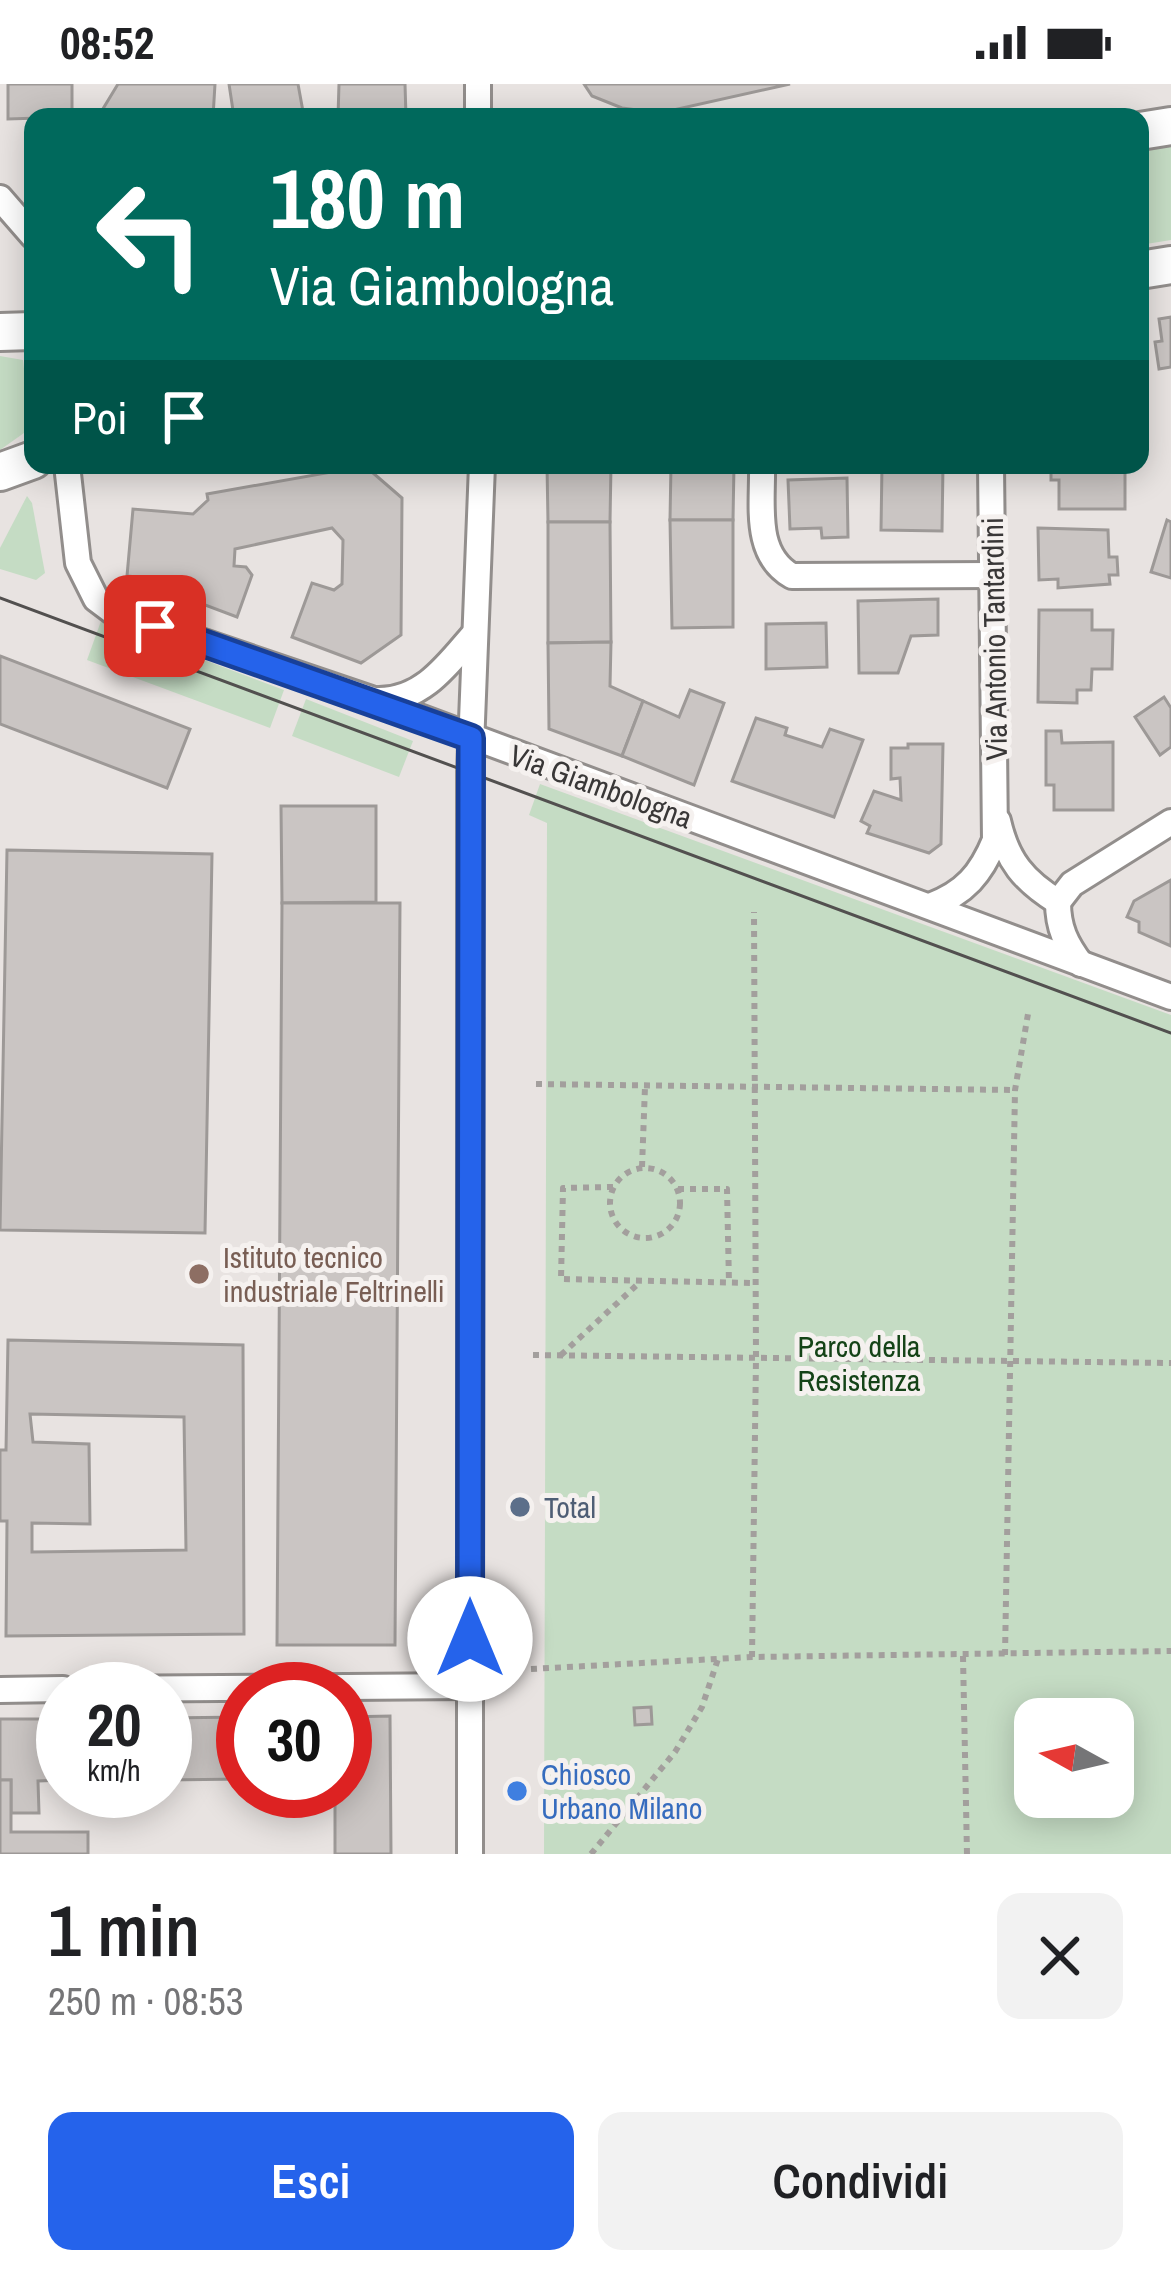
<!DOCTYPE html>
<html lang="it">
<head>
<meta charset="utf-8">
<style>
	:root { --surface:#fff; --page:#f2f2f2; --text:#202124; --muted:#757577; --accent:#2563eb }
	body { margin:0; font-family:"Archivo Narrow",sans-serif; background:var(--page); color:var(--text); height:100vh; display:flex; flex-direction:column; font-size:45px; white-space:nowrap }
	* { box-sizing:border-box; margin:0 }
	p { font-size:39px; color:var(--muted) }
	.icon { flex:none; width:66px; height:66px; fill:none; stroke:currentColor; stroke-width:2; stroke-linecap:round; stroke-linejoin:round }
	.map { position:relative; height:1770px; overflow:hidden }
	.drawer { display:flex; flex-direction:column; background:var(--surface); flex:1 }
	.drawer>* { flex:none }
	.guide { position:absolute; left:24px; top:24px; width:1125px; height:366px; border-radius:24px; box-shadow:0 6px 30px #0003; background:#00695c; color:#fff; overflow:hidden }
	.needle { width:78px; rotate:278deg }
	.tools { position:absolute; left:1014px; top:1614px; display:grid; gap:24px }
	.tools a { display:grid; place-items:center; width:120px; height:120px; border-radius:24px; background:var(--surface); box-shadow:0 6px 30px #0003; font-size:60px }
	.speed { position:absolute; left:36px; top:1578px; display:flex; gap:24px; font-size:60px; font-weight:700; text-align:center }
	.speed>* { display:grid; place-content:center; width:156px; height:156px; border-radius:50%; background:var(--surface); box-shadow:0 6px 30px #0003; line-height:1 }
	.speed small { font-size:30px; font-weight:400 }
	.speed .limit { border:18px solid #d22; background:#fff; color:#111 }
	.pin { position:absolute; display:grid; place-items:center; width:102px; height:102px; color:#fff; margin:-51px; border-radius:24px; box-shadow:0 6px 18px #0006 }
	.me { position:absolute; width:132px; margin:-66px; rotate:0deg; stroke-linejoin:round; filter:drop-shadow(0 0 9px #0008) }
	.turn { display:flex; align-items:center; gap:42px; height:252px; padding:0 48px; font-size:54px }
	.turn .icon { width:156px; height:156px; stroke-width:2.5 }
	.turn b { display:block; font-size:84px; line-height:102px }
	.then { display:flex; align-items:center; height:114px; padding:0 48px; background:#0003; gap:24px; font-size:45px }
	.round { display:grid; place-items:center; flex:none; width:126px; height:126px; border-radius:24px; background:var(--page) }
	.summary { display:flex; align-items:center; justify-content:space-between; height:204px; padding:0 48px }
	h1 { font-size:72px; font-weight:600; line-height:90px }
	.button { display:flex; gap:24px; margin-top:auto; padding:24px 48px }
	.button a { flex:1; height:138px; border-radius:24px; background:var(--accent); color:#fff; font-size:48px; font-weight:600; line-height:138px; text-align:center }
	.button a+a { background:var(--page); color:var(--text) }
	.status { display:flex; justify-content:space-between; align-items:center; height:84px; padding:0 60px; background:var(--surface); direction:ltr }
	.status svg { height:33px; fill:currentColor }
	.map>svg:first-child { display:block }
	.green { fill:#c5dcc4; fill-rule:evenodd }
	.building { fill:#cac5c3; stroke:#9d9997; stroke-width:3; fill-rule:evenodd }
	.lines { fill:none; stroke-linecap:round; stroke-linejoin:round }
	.street-casing { stroke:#928e8c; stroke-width:30 }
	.secondary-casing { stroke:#928e8c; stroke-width:42 }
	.path { stroke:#a39f9d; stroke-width:6; stroke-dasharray:6 6; stroke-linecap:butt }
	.street { stroke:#fff; stroke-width:24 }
	.secondary { stroke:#fff; stroke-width:36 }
	.tram { stroke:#52504f; stroke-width:3 }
	.route-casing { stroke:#184099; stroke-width:30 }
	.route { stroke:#2563eb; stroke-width:21 }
	.education-dot { fill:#8d6e63; stroke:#f5f1ef; stroke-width:4.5 }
	.service-dot { fill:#5c6f8a; stroke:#f5f1ef; stroke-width:4.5 }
	.shop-dot { fill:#3f7fe0; stroke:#f5f1ef; stroke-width:4.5 }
	.labels { text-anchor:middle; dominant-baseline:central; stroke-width:10; stroke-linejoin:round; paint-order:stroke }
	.street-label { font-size:30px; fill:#393737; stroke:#f5f1ef }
	.education-label { font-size:30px; fill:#785e54; stroke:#f5f1ef; text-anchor:start }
	.park-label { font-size:30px; fill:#144317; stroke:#f5f1ef }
	.service-label { font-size:30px; fill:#4e5e75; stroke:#f5f1ef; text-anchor:start }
	.shop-label { font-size:30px; fill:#366cbe; stroke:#f5f1ef; text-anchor:start }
</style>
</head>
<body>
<div class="status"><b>08:52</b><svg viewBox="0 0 49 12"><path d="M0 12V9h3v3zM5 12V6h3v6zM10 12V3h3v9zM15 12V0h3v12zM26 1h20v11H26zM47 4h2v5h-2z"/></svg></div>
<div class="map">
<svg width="1171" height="1770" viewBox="0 0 1171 1770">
	<rect width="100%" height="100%" fill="#e8e3e1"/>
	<g class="green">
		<path d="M1171,62v94l-31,5v-93z"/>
		<path d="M0,272l23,4 8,68 -31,22z"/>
		<path d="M27,412l5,7 13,70 -9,7 -36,-11v-21z"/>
		<path d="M101,537l183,69 -14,38 -183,-68z"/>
		<path d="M306,615l107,42 -14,36 -107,-41z"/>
		<path d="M540,700l631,231v839h-627l3,-1031 -18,-8zM1035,1635h78v78h-78z"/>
	</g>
	<g class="building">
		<path d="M8,0h64v33l-64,2z"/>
		<path d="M118,0h97l-2,33h-115z"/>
		<path d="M229,0h69l6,33h-70z"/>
		<path d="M339,0h66l1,33h-68z"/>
		<path d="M584,0h206l-130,29 -38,-5 -30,-12z"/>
		<path d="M1171,233v50l-12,2 -4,-27 7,-1 -3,-22z"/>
		<path d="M547,381h64l-1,57h-62z"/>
		<path d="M671,381h63l-1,55h-63z"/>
		<path d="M882,381h61l-1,66 -61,-1z"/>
		<path d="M1051,381h74v44h-66v-29h-8z"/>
		<path d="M365,382l37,32 -1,137 -40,28 -69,-26 20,-54 22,7 8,-6 1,-44 -11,-12 -97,21 -1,17 12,1 6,8 -15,42 -40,-15 2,-4 -10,-16 -62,-6 6,-67 60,5 15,-14 -1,-6z"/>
		<path d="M847,394l1,59 -26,1 -1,-10 -31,1 -2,-49z"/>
		<path d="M670,436h63v107l-61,1z"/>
		<path d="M1167,436l4,2v56l-20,-6z"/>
		<path d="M548,438h62l1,120 -63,1z"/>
		<path d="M1038,444l70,2 1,27h8l1,18h-9l1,9 -52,4v-9l-19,1z"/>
		<path d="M938,515v36l-27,1 -13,37h-39l-1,-72z"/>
		<path d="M1039,526h53v20h21l-1,39h-20l-1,21h-14v13l-39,-1z"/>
		<path d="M826,539l1,44 -61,2v-45z"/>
		<path d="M611,558l-1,44 33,15 -21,55 -73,-27 -1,-86z"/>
		<path d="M0,572l190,73 -23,59 -167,-64z"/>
		<path d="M690,606l34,13 -30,82 -72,-29 21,-55 36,16z"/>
		<path d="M1164,613l7,11v39l-11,8 -25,-38z"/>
		<path d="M756,634l31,10 -2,7 37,12 8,-18 33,11 -29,77 -102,-36z"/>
		<path d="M1046,647h15l1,12 51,-1v68h-59v-25h-8z"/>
		<path d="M908,660h35l-2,100 -12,9 -62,-20 3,-7 -9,-5 13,-30 27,9 -1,-22 -9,1v-31h17z"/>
		<path d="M281,722h95v96l-94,1z"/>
		<path d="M7,766l205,4 -7,379 -205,-3z"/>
		<path d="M1171,796v66l-32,-14v-10l-12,-5 7,-16z"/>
		<path d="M282,819h118l-5,742h-118z"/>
		<path d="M8,1256l235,5 1,289 -238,2 1,-115h-7v-71h6zM30,1330l154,3 2,133 -154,2v-29l58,1 -1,-80 -56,-2z"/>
		<path d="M651,1623l1,17 -17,1 -1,-17z"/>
		<path d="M390,1632l1,138h-56v-63h10v-74z"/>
		<path d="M243,1633v62l-78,1v-62z"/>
		<path d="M0,1635h63v61l-25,1 1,32h-28v-33h-11z"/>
		<path d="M0,1696h11v52h77v22h-88z"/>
	</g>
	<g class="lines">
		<defs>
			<g id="street">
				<path d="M478,33v-33"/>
				<path d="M0,114l33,38"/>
				<path d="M67,381l11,98 18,36 16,12 259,88 800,298"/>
				<path d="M762,381c1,39 -9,89 30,111l201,-1"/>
				<path d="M379,616c44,0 69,-36 95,-66"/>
				<path d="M998,737c9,40 26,60 60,81"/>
				<path d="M1058,818l14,-18 99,-62"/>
				<path d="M1058,818c0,26 8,42 23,62"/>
				<path d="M930,822c35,-13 51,-32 65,-66l-4,-375"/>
				<path d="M84,1605l386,-3"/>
				<path d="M0,1606l63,-1"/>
				<path d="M470,1770v-1082l12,-307"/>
			</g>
			<g id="secondary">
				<path d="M1140,47l31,-5"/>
				<path d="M1140,186l31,-5"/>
				<path d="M0,248l33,-1"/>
				<path d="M0,388l33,-12"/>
			</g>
		</defs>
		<use href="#street" class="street-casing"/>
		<use href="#secondary" class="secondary-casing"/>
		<g class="path">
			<path d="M536,1000l479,6"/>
			<path d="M642,1083l3,-80"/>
			<circle cx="645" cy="1119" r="35"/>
			<path d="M613,1103l-50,1 -2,91 194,4"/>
			<path d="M678,1105h49l2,94"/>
			<path d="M533,1271l638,8"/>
			<path d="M561,1271l78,-72"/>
			<path d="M1005,1571l10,-565 13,-76"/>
			<path d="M963,1572l4,198"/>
			<path d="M752,1573l4,-299 -2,-446"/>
			<path d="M531,1585l221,-12 419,-6"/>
			<path d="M591,1770l84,-102 27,-45 16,-48"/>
		</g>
		<use href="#street" class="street"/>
		<use href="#secondary" class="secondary"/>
		<path class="tram" d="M0,514l1171,435"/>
	</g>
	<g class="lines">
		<defs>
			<path id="route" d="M155,542l316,112 -1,901"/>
		</defs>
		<use href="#route" class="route-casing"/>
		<use href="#route" class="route"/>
	</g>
	<circle class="education-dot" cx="199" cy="1190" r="12"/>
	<circle class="service-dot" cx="520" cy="1423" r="12"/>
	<circle class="shop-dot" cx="517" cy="1707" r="12"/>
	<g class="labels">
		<g class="street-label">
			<text transform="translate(994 555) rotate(-91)">Via Antonio Tantardini</text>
			<text transform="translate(601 702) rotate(20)">Via Giambologna</text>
		</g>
		<g class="education-label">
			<text x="223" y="1173">Istituto tecnico<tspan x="223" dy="34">industriale Feltrinelli</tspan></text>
		</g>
		<g class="park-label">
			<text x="859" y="1262">Parco della<tspan x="859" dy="34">Resistenza</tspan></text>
		</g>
		<g class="service-label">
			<text x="544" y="1423">Total</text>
		</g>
		<g class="shop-label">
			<text x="541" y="1690">Chiosco<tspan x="541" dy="34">Urbano Milano</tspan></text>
		</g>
	</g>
</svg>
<div class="tools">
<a><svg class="needle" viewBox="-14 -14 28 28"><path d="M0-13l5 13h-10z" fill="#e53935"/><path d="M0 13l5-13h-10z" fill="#757577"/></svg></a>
</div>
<div class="speed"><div>20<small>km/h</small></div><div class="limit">30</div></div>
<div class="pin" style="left:155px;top:542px;background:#d93025"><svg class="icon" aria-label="arrive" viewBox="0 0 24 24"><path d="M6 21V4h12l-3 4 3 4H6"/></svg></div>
<svg class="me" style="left:470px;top:1555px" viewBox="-20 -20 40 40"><circle r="19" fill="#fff"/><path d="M0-13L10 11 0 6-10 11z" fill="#2563eb"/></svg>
<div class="guide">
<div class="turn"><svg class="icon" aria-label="left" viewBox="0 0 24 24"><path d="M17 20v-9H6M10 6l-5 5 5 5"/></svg><div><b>180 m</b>Via Giambologna</div></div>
<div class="then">Poi<svg class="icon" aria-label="arrive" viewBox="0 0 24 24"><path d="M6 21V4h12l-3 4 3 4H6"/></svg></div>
</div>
</div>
<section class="drawer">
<div class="summary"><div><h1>1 min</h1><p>250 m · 08:53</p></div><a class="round"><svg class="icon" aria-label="close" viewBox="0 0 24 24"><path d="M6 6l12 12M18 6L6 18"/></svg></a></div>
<div class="button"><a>Esci</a><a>Condividi</a></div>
</section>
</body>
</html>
